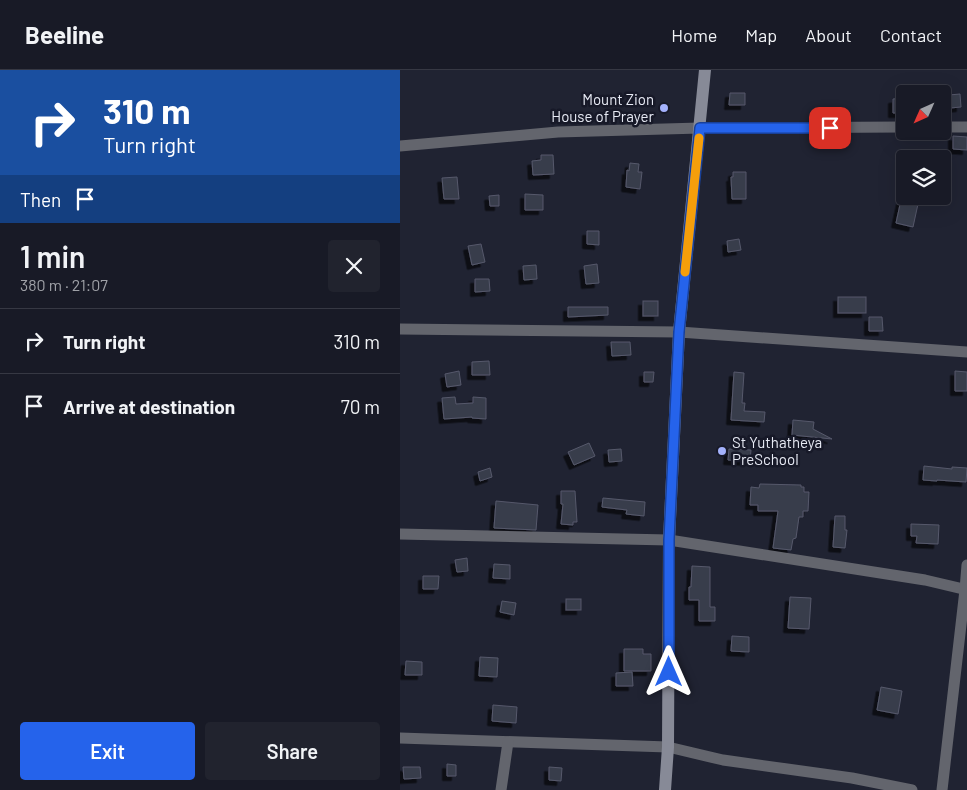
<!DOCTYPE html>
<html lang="en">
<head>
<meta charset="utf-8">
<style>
	:root { --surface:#181a26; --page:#21232e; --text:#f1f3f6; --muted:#9fa1a7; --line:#363843; --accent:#2563eb }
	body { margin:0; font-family:Barlow,sans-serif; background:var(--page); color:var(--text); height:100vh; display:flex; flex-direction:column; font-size:19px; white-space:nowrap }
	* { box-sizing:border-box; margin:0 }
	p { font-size:16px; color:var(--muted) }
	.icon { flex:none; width:28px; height:28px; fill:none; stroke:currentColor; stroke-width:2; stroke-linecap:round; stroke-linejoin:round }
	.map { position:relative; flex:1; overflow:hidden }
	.sheet { display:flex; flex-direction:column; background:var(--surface); width:400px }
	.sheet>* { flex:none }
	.hud { background:#1a4fa0; color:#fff; overflow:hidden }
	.needle { width:32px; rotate:225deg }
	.buttons { position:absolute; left:496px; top:15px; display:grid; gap:10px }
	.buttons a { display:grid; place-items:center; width:55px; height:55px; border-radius:5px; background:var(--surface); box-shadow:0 5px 20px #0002,0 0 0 1px var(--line); font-size:25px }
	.pin { position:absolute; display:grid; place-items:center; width:42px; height:42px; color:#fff; margin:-21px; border-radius:10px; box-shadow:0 2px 8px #0006 }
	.me { position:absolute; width:55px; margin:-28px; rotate:0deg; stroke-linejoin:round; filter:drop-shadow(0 0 4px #0008) }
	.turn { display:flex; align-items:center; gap:18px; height:105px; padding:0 20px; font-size:22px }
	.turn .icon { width:65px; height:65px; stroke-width:2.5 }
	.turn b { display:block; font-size:35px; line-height:42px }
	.then { display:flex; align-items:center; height:48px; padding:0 20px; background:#0003; gap:10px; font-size:19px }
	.round { display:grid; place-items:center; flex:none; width:52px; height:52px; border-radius:5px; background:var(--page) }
	.headline { display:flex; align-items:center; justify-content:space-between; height:85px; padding:0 20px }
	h1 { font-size:30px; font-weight:600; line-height:38px }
	.button { display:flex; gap:10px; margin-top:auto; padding:10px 20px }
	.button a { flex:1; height:58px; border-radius:5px; background:var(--accent); color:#fff; font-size:20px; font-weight:600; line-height:58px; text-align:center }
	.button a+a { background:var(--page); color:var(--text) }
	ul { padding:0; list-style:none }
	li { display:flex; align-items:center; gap:15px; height:65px; padding:0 20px; border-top:1px solid var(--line) }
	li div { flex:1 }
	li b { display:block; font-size:19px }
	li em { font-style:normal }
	header { display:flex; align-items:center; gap:30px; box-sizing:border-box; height:70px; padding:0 25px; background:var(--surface); border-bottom:1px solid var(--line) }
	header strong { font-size:24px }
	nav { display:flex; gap:28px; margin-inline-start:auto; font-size:18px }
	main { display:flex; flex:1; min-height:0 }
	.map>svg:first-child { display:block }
	.building { fill:#383c4c; stroke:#56596b; filter:url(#shadow) }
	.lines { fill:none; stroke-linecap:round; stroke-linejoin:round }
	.street { stroke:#63656d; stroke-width:11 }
	.secondary { stroke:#878a97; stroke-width:12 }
	.route-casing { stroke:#184099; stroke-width:12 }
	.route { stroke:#2563eb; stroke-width:9 }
	.slow { stroke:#f59e0b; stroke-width:9 }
	.poi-dot { fill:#a4b2fc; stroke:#171928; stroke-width:2 }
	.labels { text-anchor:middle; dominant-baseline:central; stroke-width:5; stroke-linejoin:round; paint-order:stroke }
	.poi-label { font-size:15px; fill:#e7eaf4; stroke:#171928; text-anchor:end }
</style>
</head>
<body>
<header>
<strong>Beeline</strong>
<nav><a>Home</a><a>Map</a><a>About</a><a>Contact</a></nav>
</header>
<main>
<section class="sheet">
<div class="hud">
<div class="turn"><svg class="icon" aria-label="right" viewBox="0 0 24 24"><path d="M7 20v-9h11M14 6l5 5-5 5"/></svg><div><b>310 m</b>Turn right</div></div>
<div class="then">Then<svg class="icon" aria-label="arrive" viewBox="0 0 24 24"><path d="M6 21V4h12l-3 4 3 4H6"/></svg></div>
</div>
<div class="headline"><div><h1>1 min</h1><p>380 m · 21:07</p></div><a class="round"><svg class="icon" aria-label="close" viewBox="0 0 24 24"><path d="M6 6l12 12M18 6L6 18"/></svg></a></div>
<ul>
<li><svg class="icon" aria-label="right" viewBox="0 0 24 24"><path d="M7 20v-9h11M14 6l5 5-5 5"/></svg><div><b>Turn right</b></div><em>310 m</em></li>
<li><svg class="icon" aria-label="arrive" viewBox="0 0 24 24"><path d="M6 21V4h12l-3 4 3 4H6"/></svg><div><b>Arrive at destination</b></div><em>70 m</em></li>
</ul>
<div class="button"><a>Exit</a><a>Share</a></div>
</section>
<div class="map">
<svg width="567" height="720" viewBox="0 0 567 720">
	<defs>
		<filter id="shadow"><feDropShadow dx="-4.5" dy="4.5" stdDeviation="0" flood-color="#0009"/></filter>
	</defs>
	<rect width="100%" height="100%" fill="#202332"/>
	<g class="building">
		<path d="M330,23h15v12h-16z"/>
		<path d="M560,24l1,13 -11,1 -1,-13z"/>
		<path d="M505,28v15h-12v-14z"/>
		<path d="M553,66l14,1v13l-14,-1z"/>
		<path d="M141,85h12l1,19 -21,1 -1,-14 9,-1z"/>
		<path d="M230,93l9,1 -1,8h4l-2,17 -14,-2 1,-17 2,1z"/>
		<path d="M333,102h13v27h-14l-1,-22h2z"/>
		<path d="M57,107l2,22h-15l-2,-21z"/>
		<path d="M125,124l18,1v15h-18z"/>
		<path d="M99,125v11h-9l-1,-10z"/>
		<path d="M501,130l17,4 -5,23 -17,-4z"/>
		<path d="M187,161h12v14l-12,-1z"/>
		<path d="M339,169l2,11 -13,2 -1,-11z"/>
		<path d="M81,174l4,18 -13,3 -4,-19z"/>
		<path d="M197,194l2,19 -13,1 -2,-18z"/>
		<path d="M136,195l1,14 -13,1 -1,-14z"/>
		<path d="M75,209h14l1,12 -15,1z"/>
		<rect x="438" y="227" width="28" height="16"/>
		<rect x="243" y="231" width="15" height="15"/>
		<path d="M168,237h40v8l-40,2z"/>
		<path d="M469,247h13l1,14h-14z"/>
		<path d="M211,272h19l1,13 -19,1z"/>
		<path d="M89,291l1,14h-18v-13z"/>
		<path d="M59,301l2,14 -14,2 -2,-13z"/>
		<path d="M555,301l12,1v19h-12z"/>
		<path d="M244,302h10l-1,10h-9z"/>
		<path d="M334,302l10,1 -2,30h3l-1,8 21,1 -1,10 -33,-2z"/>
		<path d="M55,327l1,7 17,-1v-6l13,1v21l-14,-1v-1l-28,2 -2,-21z"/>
		<path d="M393,350l21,2 -1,7 19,10 -40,-4z"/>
		<path d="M189,373l6,13 -21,9 -6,-13z"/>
		<path d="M221,379l1,12 -13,1 -1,-12z"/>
		<path d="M329,379l22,1 -1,11 -22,-1z"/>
		<path d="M524,396l28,3v-2l15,1 -1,14 -29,-2v1l-14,-1z"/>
		<path d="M90,398l2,9 -12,4 -2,-9z"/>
		<path d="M360,414l41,1v2h3v5h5l-1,19h-5v6h-4l-3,21 -3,1 -2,11 -18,-2 5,-37h-20v-6h-8l1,-18 8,1z"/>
		<path d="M161,421h14l2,31h-4v3l-12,-1 2,-20h-2z"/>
		<path d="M203,428l42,4 -1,14 -18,-2 1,-4 -25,-3z"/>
		<path d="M96,431l42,4 -2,25 -42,-2z"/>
		<path d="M435,446h10v14h2l-2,18 -12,-1z"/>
		<path d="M511,454l28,1 -1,19 -22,-1 1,-7h-6z"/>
		<path d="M67,488l1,13 -11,1 -2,-12z"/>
		<path d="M94,494l16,1v14l-17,-1z"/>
		<path d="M292,496l18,1v40h5v14h-16v-21h-10v-13h2z"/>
		<path d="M23,506h16l-1,13h-15z"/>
		<path d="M390,527l21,1 -2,31 -21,-1z"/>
		<rect x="166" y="529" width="15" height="11"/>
		<path d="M102,531l14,2 -2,12 -14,-3z"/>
		<path d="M332,566l17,1v15l-18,-1z"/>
		<path d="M224,579h19v5h8v17h-27z"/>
		<path d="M80,587l18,1 -1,19 -18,-1z"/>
		<path d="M6,591l16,1v13h-17z"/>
		<path d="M232,602l1,14h-17v-13z"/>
		<path d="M481,617l21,4 -4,23 -21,-4z"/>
		<path d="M93,635l24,2 -1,16 -24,-2z"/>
		<path d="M47,694l9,1v11h-9z"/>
		<path d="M3,697h17l1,11 -17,1z"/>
		<path d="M149,697l13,1 -1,13 -12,-1z"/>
	</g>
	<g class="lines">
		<g class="street">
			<path d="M542,57h25"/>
			<path d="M0,76l158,-14 142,-4 205,-1"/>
			<path d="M0,259l279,3 288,20"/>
			<path d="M0,464l269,6 256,40 42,10"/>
			<path d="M0,668l268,9 55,13 129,18 60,12"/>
			<path d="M101,720l7,-48"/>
			<path d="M542,720l23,-200 2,-25"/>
		</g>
		<path class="secondary" d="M265,720l3,-43 1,-207 10,-208 26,-262"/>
	</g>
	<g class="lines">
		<defs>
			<path id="route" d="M269,602v-132l10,-208 21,-204h130"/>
		</defs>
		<use href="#route" class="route-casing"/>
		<use href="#route" class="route"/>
		<path class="slow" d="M285,202l14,-134"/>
	</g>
	<g class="poi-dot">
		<circle cx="264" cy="38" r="5"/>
		<circle cx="322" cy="381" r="5"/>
	</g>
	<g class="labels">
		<g class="poi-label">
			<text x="254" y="29">Mount Zion<tspan x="254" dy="17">House of Prayer</tspan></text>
			<text x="332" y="372" text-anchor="start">St Yuthatheya<tspan x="332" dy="17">PreSchool</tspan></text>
		</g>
	</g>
</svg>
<div class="buttons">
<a><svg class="needle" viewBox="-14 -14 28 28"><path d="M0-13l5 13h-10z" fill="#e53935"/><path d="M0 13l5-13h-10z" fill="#9fa1a7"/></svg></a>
<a><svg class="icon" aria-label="layers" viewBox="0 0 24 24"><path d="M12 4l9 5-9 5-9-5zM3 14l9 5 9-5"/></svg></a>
</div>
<div class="pin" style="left:430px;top:58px;background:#d93025"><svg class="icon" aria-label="arrive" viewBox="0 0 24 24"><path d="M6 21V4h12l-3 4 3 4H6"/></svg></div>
<svg class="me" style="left:269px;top:602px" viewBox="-20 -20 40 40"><path d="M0-17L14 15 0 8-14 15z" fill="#2563eb" stroke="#fff" stroke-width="4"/></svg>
</div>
</main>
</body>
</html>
